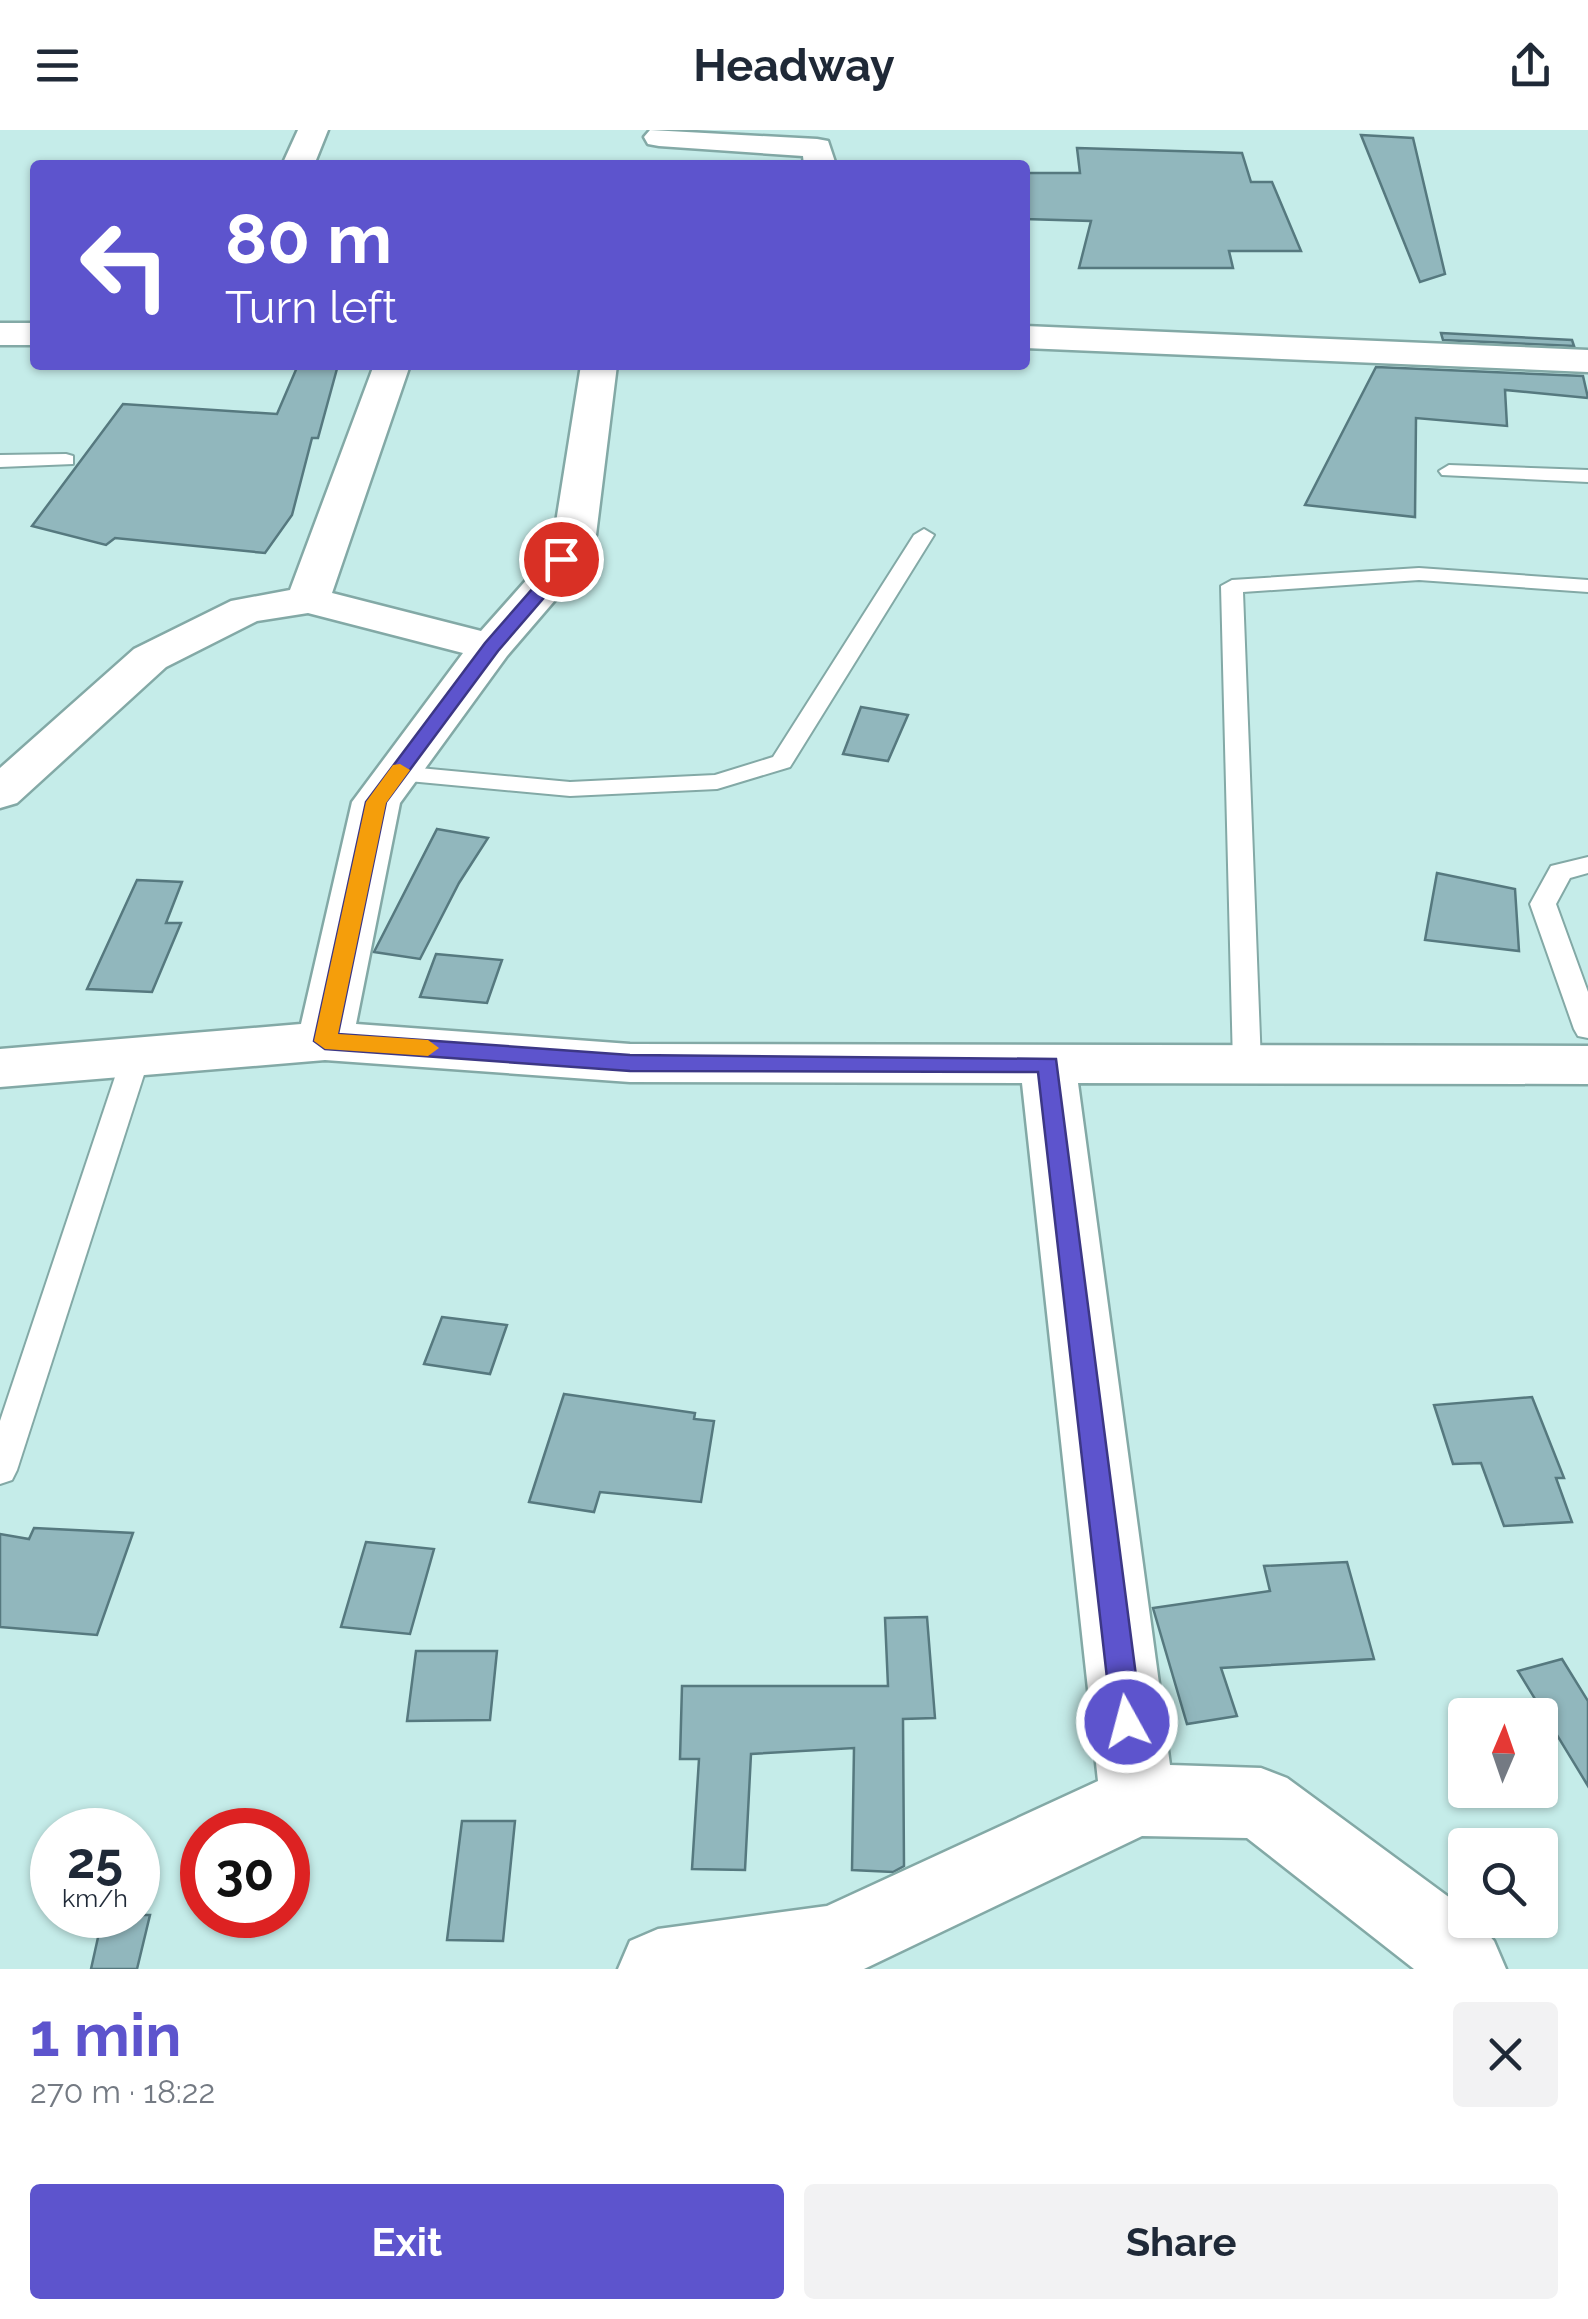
<!DOCTYPE html>
<html lang="en">
<head>
<meta charset="utf-8">
<style>
	:root { --surface:#fff; --page:#f2f2f3; --text:#1f2937; --muted:#747a83; --accent:#5d54cd }
	body { margin:0; font-family:Raleway,sans-serif; background:var(--page); color:var(--text); height:100vh; display:flex; flex-direction:column; font-size:38px; white-space:nowrap }
	* { box-sizing:border-box; margin:0 }
	p { font-size:32px; color:var(--muted) }
	.icon { flex:none; width:55px; height:55px; fill:none; stroke:currentColor; stroke-width:2; stroke-linecap:round; stroke-linejoin:round }
	.map { position:relative; height:1839px; overflow:hidden }
	.drawer { display:flex; flex-direction:column; background:var(--surface); flex:1 }
	.drawer>* { flex:none }
	.top-card { position:absolute; left:30px; top:30px; width:1000px; height:210px; border-radius:10px; box-shadow:0 2px 8px #0004; background:#5d54cd; color:#fff; overflow:hidden }
	.needle { width:65px; rotate:2deg }
	.fabs { position:absolute; left:1448px; top:1568px; display:grid; gap:20px }
	.fabs a { display:grid; place-items:center; width:110px; height:110px; border-radius:10px; background:var(--surface); box-shadow:0 2px 8px #0004; font-size:50px }
	.speed { position:absolute; left:30px; top:1678px; display:flex; gap:20px; font-size:50px; font-weight:700; text-align:center }
	.speed>* { display:grid; place-content:center; width:130px; height:130px; border-radius:50%; background:var(--surface); box-shadow:0 2px 8px #0004; line-height:1 }
	.speed small { font-size:25px; font-weight:400 }
	.speed .limit { border:15px solid #d22; background:#fff; color:#111 }
	.pin { position:absolute; display:grid; place-items:center; width:85px; height:85px; color:#fff; margin:-42px; border:5px solid #fff; border-radius:50%; box-shadow:0 2px 10px #0007 }
	.me { position:absolute; width:110px; margin:-55px; rotate:353deg; stroke-linejoin:round; filter:drop-shadow(0 0 8px #0008) }
	.turn { display:flex; align-items:center; gap:35px; height:210px; padding:0 30px; font-size:45px }
	.turn .icon { width:130px; height:130px; stroke-width:2.5 }
	.turn b { display:block; font-size:70px; line-height:85px }
	.round { display:grid; place-items:center; flex:none; width:105px; height:105px; border-radius:10px; background:var(--page) }
	.headline { display:flex; align-items:center; justify-content:space-between; height:170px; padding:0 30px }
	h1 { font-size:60px; font-weight:700; line-height:75px; color:var(--accent) }
	.primary-button { display:flex; gap:20px; margin-top:auto; padding:20px 30px }
	.primary-button a { flex:1; height:115px; border-radius:10px; background:var(--accent); color:#fff; font-size:40px; font-weight:700; line-height:115px; text-align:center }
	.primary-button a+a { background:var(--page); color:var(--text) }
	header { display:flex; justify-content:space-between; align-items:center; height:130px; padding:0 30px; background:var(--surface); font-size:45px; font-weight:700 }
	.map>svg:first-child { display:block }
	.building { fill:#91b7bd; stroke:#56797f; stroke-width:2.5 }
	.lines { fill:none; stroke-linecap:round; stroke-linejoin:round }
	.lane-casing { stroke:#83a9a6; stroke-width:4 }
	.street-casing { stroke:#83a9a6; stroke-width:5 }
	.lane { fill:#fff; fill-rule:evenodd }
	.street { fill:#fff; fill-rule:evenodd }
	.route { fill:#5d54cd; stroke:#3c3785; stroke-width:2.5 }
	.slow { fill:#f59e0b }
</style>
</head>
<body>
<header><svg class="icon" aria-label="menu" viewBox="0 0 24 24"><path d="M4 6h16M4 12h16M4 18h16"/></svg>Headway<svg class="icon" aria-label="share" viewBox="0 0 24 24"><path d="M12 15V3M7 8l5-5 5 5M5 13v7h14v-7"/></svg></header>
<div class="map">
<svg width="1588" height="1839" viewBox="0 0 1588 1839">
	<rect width="100%" height="100%" fill="#c5ece9"/>
	<g class="building">
		<path d="M1361,5l52,3 32,136 -25,8z"/>
		<path d="M1077,18l165,5 9,29h21l29,69h-72l4,17h-154l12,-47 -66,-2v-46h55z"/>
		<path d="M1441,203l131,7 2,6 -131,-6z"/>
		<path d="M298,235h40l-20,73h-6l-20,77 -27,38 -150,-15 -9,7 -74,-19 91,-122 154,10z"/>
		<path d="M1376,237l207,9 5,22 -83,-8 2,36 -91,-8 -1,99 -110,-12z"/>
		<path d="M861,577l47,8 -20,46 -45,-7z"/>
		<path d="M437,699l51,9 -29,45 -39,76 -46,-7z"/>
		<path d="M1437,743l78,16 4,62 -94,-11z"/>
		<path d="M137,750l45,2 -16,41h15l-29,69 -65,-3z"/>
		<path d="M436,824l66,6 -15,43 -67,-6z"/>
		<path d="M442,1187l65,8 -17,49 -66,-10z"/>
		<path d="M564,1264l131,19 -1,6 20,2 -13,81 -101,-10 -6,20 -65,-10z"/>
		<path d="M1532,1267l32,81h-8l16,44 -68,4 -23,-63 -28,1 -19,-59z"/>
		<path d="M34,1398l99,5 -36,102 -97,-8v-93l29,5z"/>
		<path d="M366,1412l68,7 -24,85 -69,-7z"/>
		<path d="M1347,1432l27,97 -153,9 16,48 -50,8 -34,-116 117,-17 -6,-25z"/>
		<path d="M927,1487l8,101 -32,1 1,147 -11,6 -41,-2 2,-122 -103,6 -6,116 -53,-1 7,-110h-19l2,-73h206l-3,-68z"/>
		<path d="M416,1521h81l-7,69 -83,1z"/>
		<path d="M1562,1529l26,42v85l-70,-115z"/>
		<path d="M462,1691h53l-12,120 -56,-1z"/>
		<path d="M103,1785h47l-13,54h-46z"/>
	</g>
	<g class="lines">
		<defs>
			<g id="lane">
				<path d="M66,324l7,2v8l-73,3v-12z"/>
				<path d="M1449,335l139,5v12l-146,-7 -3,-4z"/>
				<path d="M924,399l10,6 -144,232 -73,22 -147,7 -172,-16 -12,-7 12,-7 172,16 145,-7 58,-18 141,-222z"/>
				<path d="M1419,438l169,12v12l-169,-12 -176,12 18,472 -4,7h-20l-4,-7 -12,-478 11,-6z"/>
				<path d="M1588,727v16l-18,5 -14,26 32,88v46l-10,-2 -4,-7 -44,-125 21,-38z"/>
				<path d="M135,919l10,3 4,7 -132,411 -5,10 -12,4v-63l121,-362 4,-7z"/>
			</g>
			<g id="street">
				<path d="M298,0h30l-14,35h-32z"/>
				<path d="M650,0l167,9 11,2 8,24h-32l-1,-9 -144,-10 -11,-2 -4,-7z"/>
				<rect x="0" y="193" width="35" height="22"/>
				<path d="M1025,196l563,24v22l-563,-24z"/>
				<path d="M374,235h36l-78,228 149,38 48,-54 25,-42 27,-170h36l-21,170 -34,57 -55,64 -107,147 -44,221 274,20 958,2v38l-510,-1 92,682 91,3 26,10 178,131v11h10l19,21 12,28h-92l-167,-131 -105,-2 -278,133h-246l12,-28 28,-12 169,-23 271,-125 -76,-698 -392,-1 -305,-22 -325,27v-38l301,-25 51,-222 111,-149 -155,-40 -51,8 -91,46 -149,136 -17,5v-40l134,-119 97,-48 59,-11z"/>
			</g>
		</defs>
		<use href="#lane" class="lane-casing"/>
		<use href="#street" class="street-casing"/>
		<use href="#lane" class="lane"/>
		<use href="#street" class="street"/>
	</g>
	<path class="route" d="M561,424l9,5 -16,27 -56,65 -112,151 -48,232 292,21 426,4 86,663 -4,10 -11,4 -10,-4 -5,-10 -74,-650 -408,-1 -305,-22 -11,-8 52,-239 119,-159 55,-63 15,-25z"/>
	<path class="slow" d="M400,634l10,6 -24,33 -48,231 90,6 11,8 -11,8 -103,-7 -11,-8 52,-239 27,-37z"/>
</svg>
<div class="fabs">
<a><svg class="needle" viewBox="-14 -14 28 28"><path d="M0-13l5 13h-10z" fill="#e53935"/><path d="M0 13l5-13h-10z" fill="#747a83"/></svg></a>
<a><svg class="icon" aria-label="search" viewBox="0 0 24 24"><circle cx="10" cy="10" r="6"/><path d="M15 15l6 6"/></svg></a>
</div>
<div class="speed"><div>25<small>km/h</small></div><div class="limit">30</div></div>
<div class="pin" style="left:561px;top:429px;background:#d93025"><svg class="icon" aria-label="arrive" viewBox="0 0 24 24"><path d="M6 21V4h12l-3 4 3 4H6"/></svg></div>
<svg class="me" style="left:1127px;top:1592px" viewBox="-20 -20 40 40"><circle r="17" fill="#5d54cd" stroke="#fff" stroke-width="3"/><path d="M0-11L8 9 0 5-8 9z" fill="#fff"/></svg>
<div class="top-card">
<div class="turn"><svg class="icon" aria-label="left" viewBox="0 0 24 24"><path d="M17 20v-9H6M10 6l-5 5 5 5"/></svg><div><b>80 m</b>Turn left</div></div>
</div>
</div>
<section class="drawer">
<div class="headline"><div><h1>1 min</h1><p>270 m · 18:22</p></div><a class="round"><svg class="icon" aria-label="close" viewBox="0 0 24 24"><path d="M6 6l12 12M18 6L6 18"/></svg></a></div>
<div class="primary-button"><a>Exit</a><a>Share</a></div>
</section>
</body>
</html>
